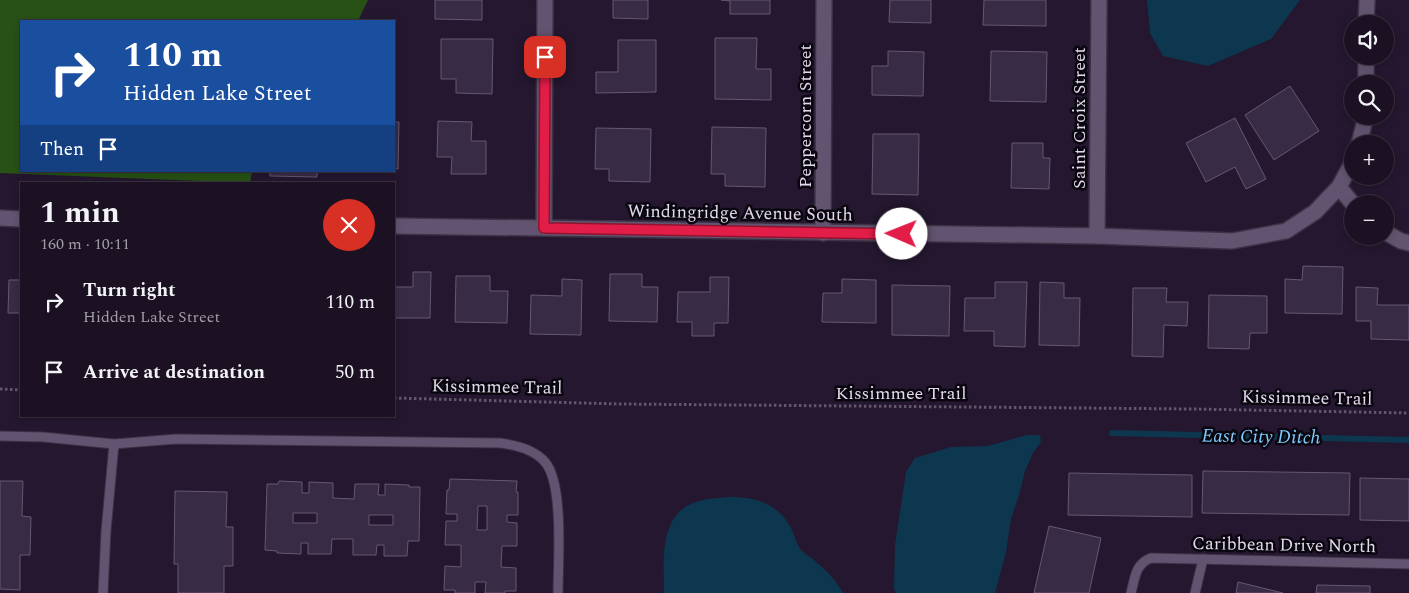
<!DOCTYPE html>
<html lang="en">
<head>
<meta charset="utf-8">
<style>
	:root { --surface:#1b1123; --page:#241a2b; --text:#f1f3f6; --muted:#a09da6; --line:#393141 }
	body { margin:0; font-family:Spectral,serif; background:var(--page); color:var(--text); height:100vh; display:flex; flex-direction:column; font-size:19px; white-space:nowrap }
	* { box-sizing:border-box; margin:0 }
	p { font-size:16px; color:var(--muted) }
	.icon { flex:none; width:28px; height:28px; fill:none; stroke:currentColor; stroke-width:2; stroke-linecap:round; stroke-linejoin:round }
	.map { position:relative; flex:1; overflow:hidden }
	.panel { position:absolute; left:20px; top:182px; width:375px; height:235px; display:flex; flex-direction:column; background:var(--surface); border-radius:0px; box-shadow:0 2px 8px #0003,0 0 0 1px var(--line) }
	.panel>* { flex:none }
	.hud { position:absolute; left:20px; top:20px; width:375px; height:152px; border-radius:0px; box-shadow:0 2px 8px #0003,0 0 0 1px var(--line); background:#1a4fa0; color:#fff; overflow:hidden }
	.fabs { position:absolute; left:1344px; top:15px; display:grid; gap:10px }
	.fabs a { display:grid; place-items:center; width:50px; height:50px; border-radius:50%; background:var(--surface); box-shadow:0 2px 8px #0003,0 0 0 1px var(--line); font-size:25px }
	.pin { position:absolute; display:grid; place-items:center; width:42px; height:42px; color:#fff; margin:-21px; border-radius:10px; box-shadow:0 2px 8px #0006 }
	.me { position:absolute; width:55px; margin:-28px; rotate:271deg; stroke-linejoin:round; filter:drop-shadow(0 0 4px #0008) }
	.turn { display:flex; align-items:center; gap:18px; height:105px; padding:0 20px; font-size:22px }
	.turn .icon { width:65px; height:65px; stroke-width:2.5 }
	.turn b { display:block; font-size:35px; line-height:42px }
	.then { display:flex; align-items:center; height:48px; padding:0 20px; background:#0003; gap:10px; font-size:19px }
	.round { display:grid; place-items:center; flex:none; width:52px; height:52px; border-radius:26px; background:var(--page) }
	.overview { display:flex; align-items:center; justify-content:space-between; height:85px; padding:0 20px }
	h1 { font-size:30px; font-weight:700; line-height:38px }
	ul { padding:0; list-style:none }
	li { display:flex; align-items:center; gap:15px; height:70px; padding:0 20px }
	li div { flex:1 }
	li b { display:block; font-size:19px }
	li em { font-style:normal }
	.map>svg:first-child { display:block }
	.green { fill:#275115 }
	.water { fill:#0c374e }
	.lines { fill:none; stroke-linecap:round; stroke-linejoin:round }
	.stream { stroke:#0c374e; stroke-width:6 }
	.building { fill:#382b45; stroke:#665875; fill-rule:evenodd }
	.lane-casing { stroke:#3c3246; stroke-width:11 }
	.street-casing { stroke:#3c3246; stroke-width:18 }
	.path { stroke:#62576d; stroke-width:3; stroke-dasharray:2.5 2.5; stroke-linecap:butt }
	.lane { stroke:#625470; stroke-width:9 }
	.street { stroke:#625470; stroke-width:15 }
	.route-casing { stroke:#92132f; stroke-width:12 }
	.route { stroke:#e11d48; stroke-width:9 }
	.labels { text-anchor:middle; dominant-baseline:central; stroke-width:5; stroke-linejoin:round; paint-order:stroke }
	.street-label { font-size:18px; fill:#e2daeb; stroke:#0a0610 }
	.water-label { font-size:19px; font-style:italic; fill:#7dcdfe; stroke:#0a0610 }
</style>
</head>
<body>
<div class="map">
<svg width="1409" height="593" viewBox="0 0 1409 593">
	<rect width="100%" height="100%" fill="#24172f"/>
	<path class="green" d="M0,0h368l-10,21h-337v150h231l-2,12 -250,-10z"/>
	<g class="water">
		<path d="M1147,0h153l-29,39 -63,27 -45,-10 -13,-23z"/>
		<path d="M1027,435h13l1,7 -8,11 -8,18 -6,24 -8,24 -5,33 -11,41h-99l-2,-4 1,-44 11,-73 9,-14 36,-11 37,-1z"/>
		<path d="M730,497c27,0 49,7 62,33 3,7 5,15 10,21 4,4 9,6 13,10 11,9 21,19 28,32h-179c0,-31 -6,-79 32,-91 11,-4 23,-4 34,-5z"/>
	</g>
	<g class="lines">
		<path class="stream" d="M1112,433l297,7"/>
	</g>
	<g class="building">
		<path d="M435,0h47v20l-47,-1z"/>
		<path d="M613,0h35v19l-35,-1z"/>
		<path d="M721,0h49v14h-40v-13z"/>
		<path d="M890,0h41v23l-42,-1z"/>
		<path d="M984,0h62v26l-63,-1z"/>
		<path d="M715,38h42l-1,31h15v31l-56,-1z"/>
		<path d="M441,39h52l-1,55 -36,-1v-14h-15z"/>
		<path d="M618,40h38v52l-60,1v-21h22z"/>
		<path d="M888,51l36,1 -1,44 -51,-1v-29h16z"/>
		<path d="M991,51l56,1 -1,50 -56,-1z"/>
		<path d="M1290,86l29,45 -45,29 -29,-45z"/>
		<path d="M1235,118l31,61 -20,10 -11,-22 -29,15 -20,-39z"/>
		<path d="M438,121l34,1 -1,19h15v33h-35l1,-17h-15z"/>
		<path d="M394,122h5l-1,47 -4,-1z"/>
		<path d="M712,127l54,1 -1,59 -40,-1v-12h-14z"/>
		<path d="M596,128l55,1 -1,53 -41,-1v-12h-14z"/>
		<path d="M873,134h46l-1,61 -46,-1z"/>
		<path d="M1012,143h31v15h7l-1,31 -38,-1z"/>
		<path d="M270,171h47v6l-47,-1z"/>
		<path d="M1303,266l40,1 -1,47 -57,-1v-34l17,1z"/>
		<path d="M413,272h18l-1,46h-36v-31h19z"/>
		<path d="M610,274h32v13h16l-1,35 -48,-1z"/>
		<path d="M456,276h34v15h18l-1,32 -52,-1z"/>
		<path d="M710,277h19l-1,46h-14v13h-22v-14h-15l1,-30h32z"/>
		<path d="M562,279l20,1 -1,55 -51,-1 1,-39 31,1z"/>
		<path d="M842,279l34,1v43l-54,-1 1,-29h19z"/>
		<path d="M9,280h12v33h-13z"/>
		<path d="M995,282h32l-2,65 -31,-1v-15h-30l1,-33h30z"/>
		<path d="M1040,282l24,1v15h16l-1,48 -40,-1z"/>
		<path d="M892,285l58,1 -1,50 -57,-1z"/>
		<path d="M1356,287l22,1 -1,17h32v35l-38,-1v-18h-15z"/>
		<path d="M1133,288h34l-1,14h22l-1,24 -23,-1 -1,32 -31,-1z"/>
		<path d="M1209,295l58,1v37h-17l-1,16 -41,-1z"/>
		<path d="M1203,471l147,2 -1,42 -147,-2z"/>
		<path d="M1069,473l123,2v42l-124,-2z"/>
		<path d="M1360,478l49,1v42l-49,-1z"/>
		<path d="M450,479l67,2 -1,11h2v23h-11v7l10,1v23h-15l-1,21 15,1v23h-11v2h-20l1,-11h-11v11h-20v-3h-11l1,-24 16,1v-22h-16l1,-24h11v-7h-11l1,-24h2zM478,506h9v24h-10z"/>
		<path d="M0,481h23l-1,35 9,1 -1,38h-10v35l-20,-1z"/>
		<path d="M279,481l23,1v11h7v-11l24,1v15l21,1 1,-15h24l-1,11h7v-11l24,1v2h11l-1,54h-11l-1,15h-23v-11h-7l-1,10h-23v-16h-21l-1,15h-23v-11h-7v11l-24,-1v-2l-12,-1 2,-66h11zM293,513h24v10h-24zM369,515h24v10h-24z"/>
		<path d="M175,491l52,1 -1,35h7v39h-9v27h-46v-29h-4z"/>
		<path d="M1049,526l52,12 -12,55h-55z"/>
		<path d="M1238,582l45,11h-47z"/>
		<path d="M1317,585l53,1v7h-54z"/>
	</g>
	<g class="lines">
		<defs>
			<g id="lane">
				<path d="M0,436l43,1 71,7 62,-5 324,4c16,2 34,6 45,19 19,22 13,100 13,131"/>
				<path d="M103,593l3,-62 8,-87"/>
				<path d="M1131,593c4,-15 4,-29 20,-35l258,6"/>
				<path d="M1195,593l8,-34"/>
			</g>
			<g id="street">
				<path d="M1366,24l1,-24"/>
				<path d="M1366,56v28"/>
				<path d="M1359,144l7,-28"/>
				<path d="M1339,187l14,17"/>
				<path d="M0,218l21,1"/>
				<path d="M394,226l703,10 135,5 54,-10 29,-19 24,-25 13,-24"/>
				<path d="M544,228l1,-228"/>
				<path d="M1385,232l16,9 8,2"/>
				<path d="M823,233l1,-233"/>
				<path d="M1097,236l2,-236"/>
			</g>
		</defs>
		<use href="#lane" class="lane-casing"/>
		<use href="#street" class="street-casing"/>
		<g class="path">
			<path d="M0,389l21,1"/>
			<path d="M394,398l226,6 573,5 216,4"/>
		</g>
		<use href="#lane" class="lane"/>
		<use href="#street" class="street"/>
	</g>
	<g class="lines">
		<defs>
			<path id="route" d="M545,57l-1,171 358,6"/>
		</defs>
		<use href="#route" class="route-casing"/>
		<use href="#route" class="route"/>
	</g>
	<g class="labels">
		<g class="street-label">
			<text transform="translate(805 116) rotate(-90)">Peppercorn Street</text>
			<text transform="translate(1079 118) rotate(-90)">Saint Croix Street</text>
			<text transform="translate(740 213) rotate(1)">Windingridge Avenue South</text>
			<text transform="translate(497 387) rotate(1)">Kissimmee Trail</text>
			<text x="901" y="393">Kissimmee Trail</text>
			<text transform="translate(1307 398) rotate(1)">Kissimmee Trail</text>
			<text transform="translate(1284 545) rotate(1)">Caribbean Drive North</text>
		</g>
		<g class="water-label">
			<text transform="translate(1261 437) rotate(1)">East City Ditch</text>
		</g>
	</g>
</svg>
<div class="fabs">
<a><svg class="icon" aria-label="sound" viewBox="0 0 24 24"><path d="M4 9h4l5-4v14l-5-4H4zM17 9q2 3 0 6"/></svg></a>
<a><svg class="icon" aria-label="search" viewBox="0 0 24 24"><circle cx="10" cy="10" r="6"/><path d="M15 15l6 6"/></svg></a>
<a>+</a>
<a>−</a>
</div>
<div class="pin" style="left:545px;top:57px;background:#d93025"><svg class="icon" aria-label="arrive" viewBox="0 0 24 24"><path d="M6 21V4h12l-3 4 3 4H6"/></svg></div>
<svg class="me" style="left:902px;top:234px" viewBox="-20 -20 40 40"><circle r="19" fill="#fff"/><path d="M0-13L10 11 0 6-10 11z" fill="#e11d48"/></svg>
<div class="hud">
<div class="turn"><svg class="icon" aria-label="right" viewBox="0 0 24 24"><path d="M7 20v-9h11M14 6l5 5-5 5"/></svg><div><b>110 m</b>Hidden Lake Street</div></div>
<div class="then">Then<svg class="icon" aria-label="arrive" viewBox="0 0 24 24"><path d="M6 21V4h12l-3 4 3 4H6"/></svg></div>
</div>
<section class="panel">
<div class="overview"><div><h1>1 min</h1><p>160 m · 10:11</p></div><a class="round" style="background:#d93025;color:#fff"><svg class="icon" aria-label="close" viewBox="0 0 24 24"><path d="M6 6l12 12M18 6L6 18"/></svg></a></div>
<ul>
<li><svg class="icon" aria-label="right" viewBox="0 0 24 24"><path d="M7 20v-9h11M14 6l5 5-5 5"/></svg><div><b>Turn right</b><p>Hidden Lake Street</p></div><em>110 m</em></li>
<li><svg class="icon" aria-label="arrive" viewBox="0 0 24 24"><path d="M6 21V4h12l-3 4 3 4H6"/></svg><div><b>Arrive at destination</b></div><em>50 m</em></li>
</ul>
</section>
</div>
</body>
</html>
